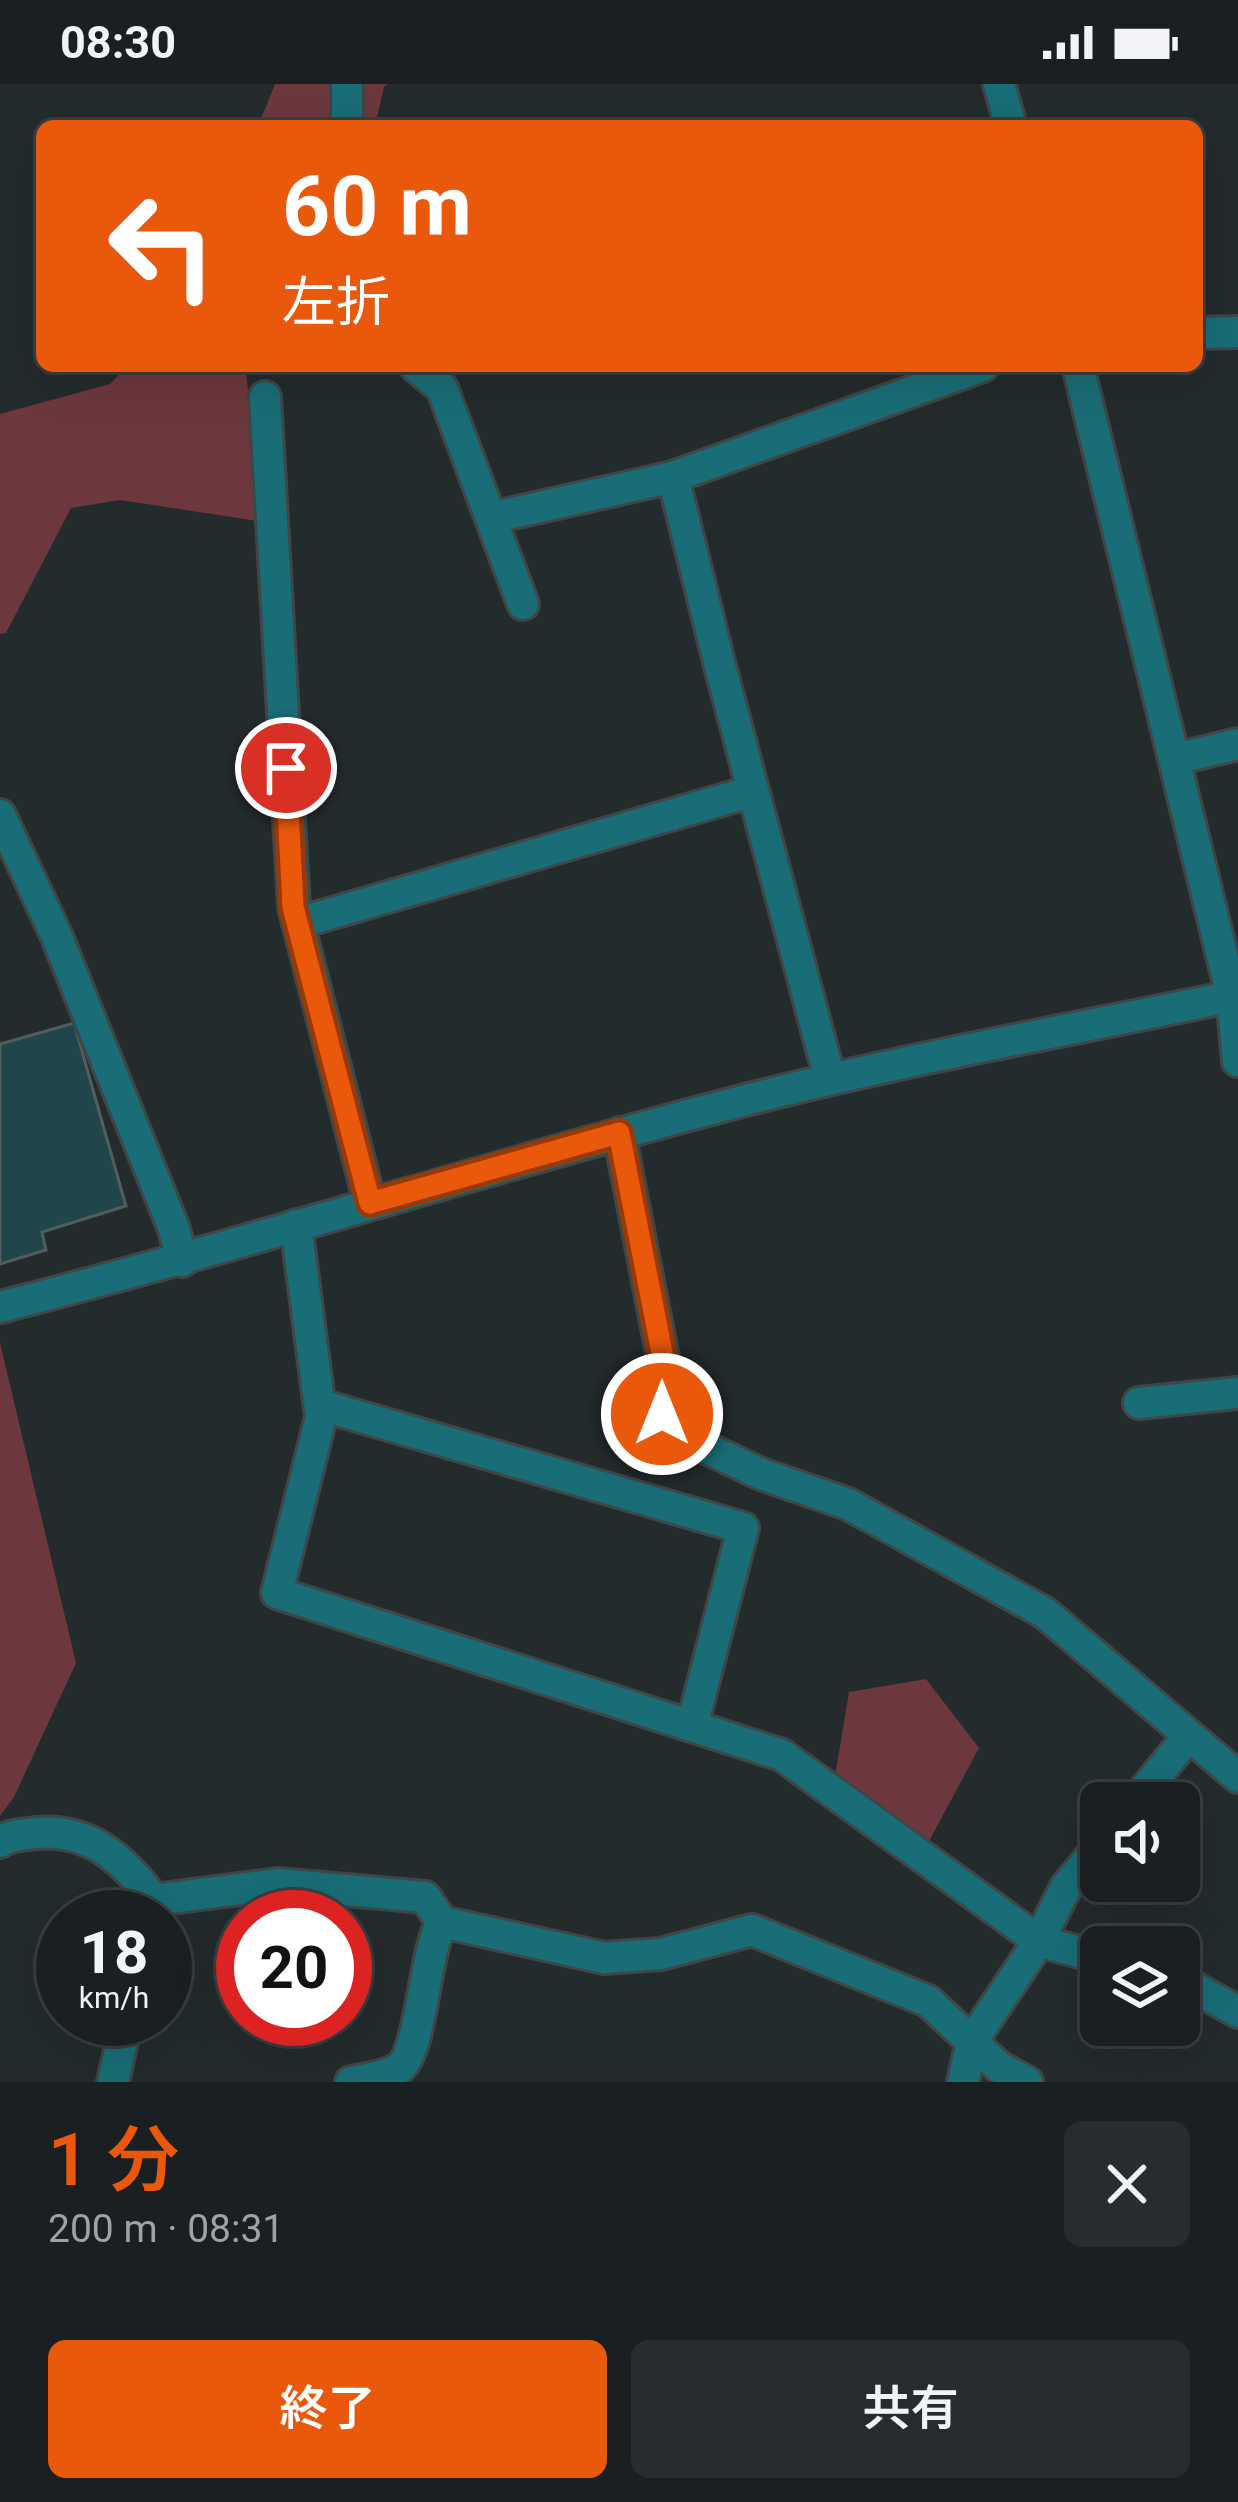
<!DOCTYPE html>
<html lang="ja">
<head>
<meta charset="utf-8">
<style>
	:root { --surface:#1a2021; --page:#272d2e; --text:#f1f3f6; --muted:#9fa3a5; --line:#383e3f; --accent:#ea580c }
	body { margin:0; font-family:Roboto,"Noto Sans JP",sans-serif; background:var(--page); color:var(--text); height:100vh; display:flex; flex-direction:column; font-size:45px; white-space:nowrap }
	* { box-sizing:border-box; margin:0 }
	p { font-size:39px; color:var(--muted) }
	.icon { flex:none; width:66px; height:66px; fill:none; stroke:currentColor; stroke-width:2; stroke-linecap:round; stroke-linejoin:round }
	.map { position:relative; height:1998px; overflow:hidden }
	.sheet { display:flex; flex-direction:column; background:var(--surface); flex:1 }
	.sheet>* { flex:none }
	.top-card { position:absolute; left:36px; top:36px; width:1167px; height:252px; border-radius:18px; box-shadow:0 12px 48px #0002,0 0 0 3px var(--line); background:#ea580c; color:#fff; overflow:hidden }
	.tools { position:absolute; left:1080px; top:1698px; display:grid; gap:24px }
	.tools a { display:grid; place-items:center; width:120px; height:120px; border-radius:18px; background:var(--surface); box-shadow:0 12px 48px #0002,0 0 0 3px var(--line); font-size:60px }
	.speed { position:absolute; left:36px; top:1806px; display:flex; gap:24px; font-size:60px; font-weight:700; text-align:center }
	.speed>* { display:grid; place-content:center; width:156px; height:156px; border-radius:50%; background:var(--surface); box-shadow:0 12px 48px #0002,0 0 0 3px var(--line); line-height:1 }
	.speed small { font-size:30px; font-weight:400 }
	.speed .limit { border:18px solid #d22; background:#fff; color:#111 }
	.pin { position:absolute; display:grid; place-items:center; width:102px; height:102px; color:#fff; margin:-51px; border:6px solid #fff; border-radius:50%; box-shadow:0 3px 12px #0007 }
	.me { position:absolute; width:132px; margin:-66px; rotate:0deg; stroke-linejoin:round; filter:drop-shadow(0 0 9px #0008) }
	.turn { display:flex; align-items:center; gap:42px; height:252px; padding:0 48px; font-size:54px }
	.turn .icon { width:156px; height:156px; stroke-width:2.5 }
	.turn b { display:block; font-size:84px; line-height:102px }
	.round { display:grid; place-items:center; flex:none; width:126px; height:126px; border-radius:18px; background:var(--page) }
	.overview { display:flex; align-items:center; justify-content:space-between; height:204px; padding:0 48px }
	h1 { font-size:72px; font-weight:600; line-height:90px; color:var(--accent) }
	.cta { display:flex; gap:24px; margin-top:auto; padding:24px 48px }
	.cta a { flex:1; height:138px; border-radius:18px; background:var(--accent); color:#fff; font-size:48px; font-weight:600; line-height:138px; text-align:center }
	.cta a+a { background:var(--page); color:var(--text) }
	.status { display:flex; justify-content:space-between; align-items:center; height:84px; padding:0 60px; background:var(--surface); direction:ltr }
	.status svg { height:33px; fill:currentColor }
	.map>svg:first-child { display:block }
	.green { fill:#6c383d }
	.building { fill:#20464b; stroke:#535d5e; stroke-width:3 }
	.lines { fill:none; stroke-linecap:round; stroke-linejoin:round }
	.minor-casing { stroke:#3f4647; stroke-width:36 }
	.minor { stroke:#196d76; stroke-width:30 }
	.route-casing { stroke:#983908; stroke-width:30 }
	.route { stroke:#ea580c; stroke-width:21 }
</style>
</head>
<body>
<div class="status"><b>08:30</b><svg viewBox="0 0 49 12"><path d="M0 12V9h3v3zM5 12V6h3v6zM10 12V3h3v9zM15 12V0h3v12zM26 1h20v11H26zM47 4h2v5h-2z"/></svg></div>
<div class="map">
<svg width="1238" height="1998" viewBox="0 0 1238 1998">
	<rect width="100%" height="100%" fill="#232b2c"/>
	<g class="green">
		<path d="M275,0h113l-4,3 -9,39h-117z"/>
		<path d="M127,282h118l20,156 -145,-22 -49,8 -65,125 -6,1v-220l110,-30z"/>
		<path d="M0,1259l76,320 -62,134 -14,19z"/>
		<path d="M926,1595l53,69 -51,95 -93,-67 14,-84z"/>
	</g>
	<path class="building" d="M74,939l52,183 -84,26 4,18 -46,14v-220z"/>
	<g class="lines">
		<defs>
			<g id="minor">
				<path d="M347,0v42"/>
				<path d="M999,0l12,42"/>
				<path d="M1197,249l41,-1"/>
				<path d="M415,282l27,22 81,216"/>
				<path d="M1078,282l154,630 6,65"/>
				<path d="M265,313l29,510 76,296"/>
				<path d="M673,393l47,189 110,413"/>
				<path d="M491,434l182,-41 310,-111"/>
				<path d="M1175,675l63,-15"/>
				<path d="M0,731l57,122 117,292 8,32"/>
				<path d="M298,839l455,-132"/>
				<path d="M619,1049l44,225v57l8,16 90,43 87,30 197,109 193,164"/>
				<path d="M296,1141l25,192 -44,176 505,162 257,186 62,17"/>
				<path d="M0,1223c248,-63 491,-141 738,-205 165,-43 333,-72 500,-107"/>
				<path d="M1139,1319l99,-10"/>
				<path d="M320,1321l423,123 -51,198"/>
				<path d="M1134,1719l54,-66"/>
				<path d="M0,1758c11,-8 23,-7 36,-9 54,-5 88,27 118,67l-3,17"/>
				<path d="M154,1816l124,-16 147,13 17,25 162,36 57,-4 91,-24 176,71 71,66 28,15"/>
				<path d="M1179,1895l59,33"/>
				<path d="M113,1998l14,-63"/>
				<path d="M351,1998c14,-3 35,-5 47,-13 24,-15 25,-113 44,-147"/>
				<path d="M963,1998l9,-41 67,-100 27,-54 35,-42"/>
			</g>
		</defs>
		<use href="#minor" class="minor-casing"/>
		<use href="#minor" class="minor"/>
	</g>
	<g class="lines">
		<defs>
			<path id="route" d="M286,684l7,139 77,296 249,-70 44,225 -1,56"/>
		</defs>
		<use href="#route" class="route-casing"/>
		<use href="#route" class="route"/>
	</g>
</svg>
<div class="tools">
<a><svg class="icon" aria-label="sound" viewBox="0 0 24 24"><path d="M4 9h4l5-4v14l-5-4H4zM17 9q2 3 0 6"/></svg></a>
<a><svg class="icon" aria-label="layers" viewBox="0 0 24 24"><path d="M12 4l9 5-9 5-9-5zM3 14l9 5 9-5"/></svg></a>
</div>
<div class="speed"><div>18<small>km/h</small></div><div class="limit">20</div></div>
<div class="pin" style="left:286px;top:684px;background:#d93025"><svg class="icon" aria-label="arrive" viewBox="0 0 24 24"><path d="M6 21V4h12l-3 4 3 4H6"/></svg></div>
<svg class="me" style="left:662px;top:1330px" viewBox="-20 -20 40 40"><circle r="17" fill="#ea580c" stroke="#fff" stroke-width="3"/><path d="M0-11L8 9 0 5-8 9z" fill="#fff"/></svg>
<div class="top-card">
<div class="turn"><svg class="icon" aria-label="left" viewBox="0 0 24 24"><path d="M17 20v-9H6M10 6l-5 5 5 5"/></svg><div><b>60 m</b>左折</div></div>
</div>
</div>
<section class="sheet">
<div class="overview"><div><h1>1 分</h1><p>200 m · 08:31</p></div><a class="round"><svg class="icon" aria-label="close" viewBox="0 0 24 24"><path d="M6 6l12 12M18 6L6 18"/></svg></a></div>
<div class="cta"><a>終了</a><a>共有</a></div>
</section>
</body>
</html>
